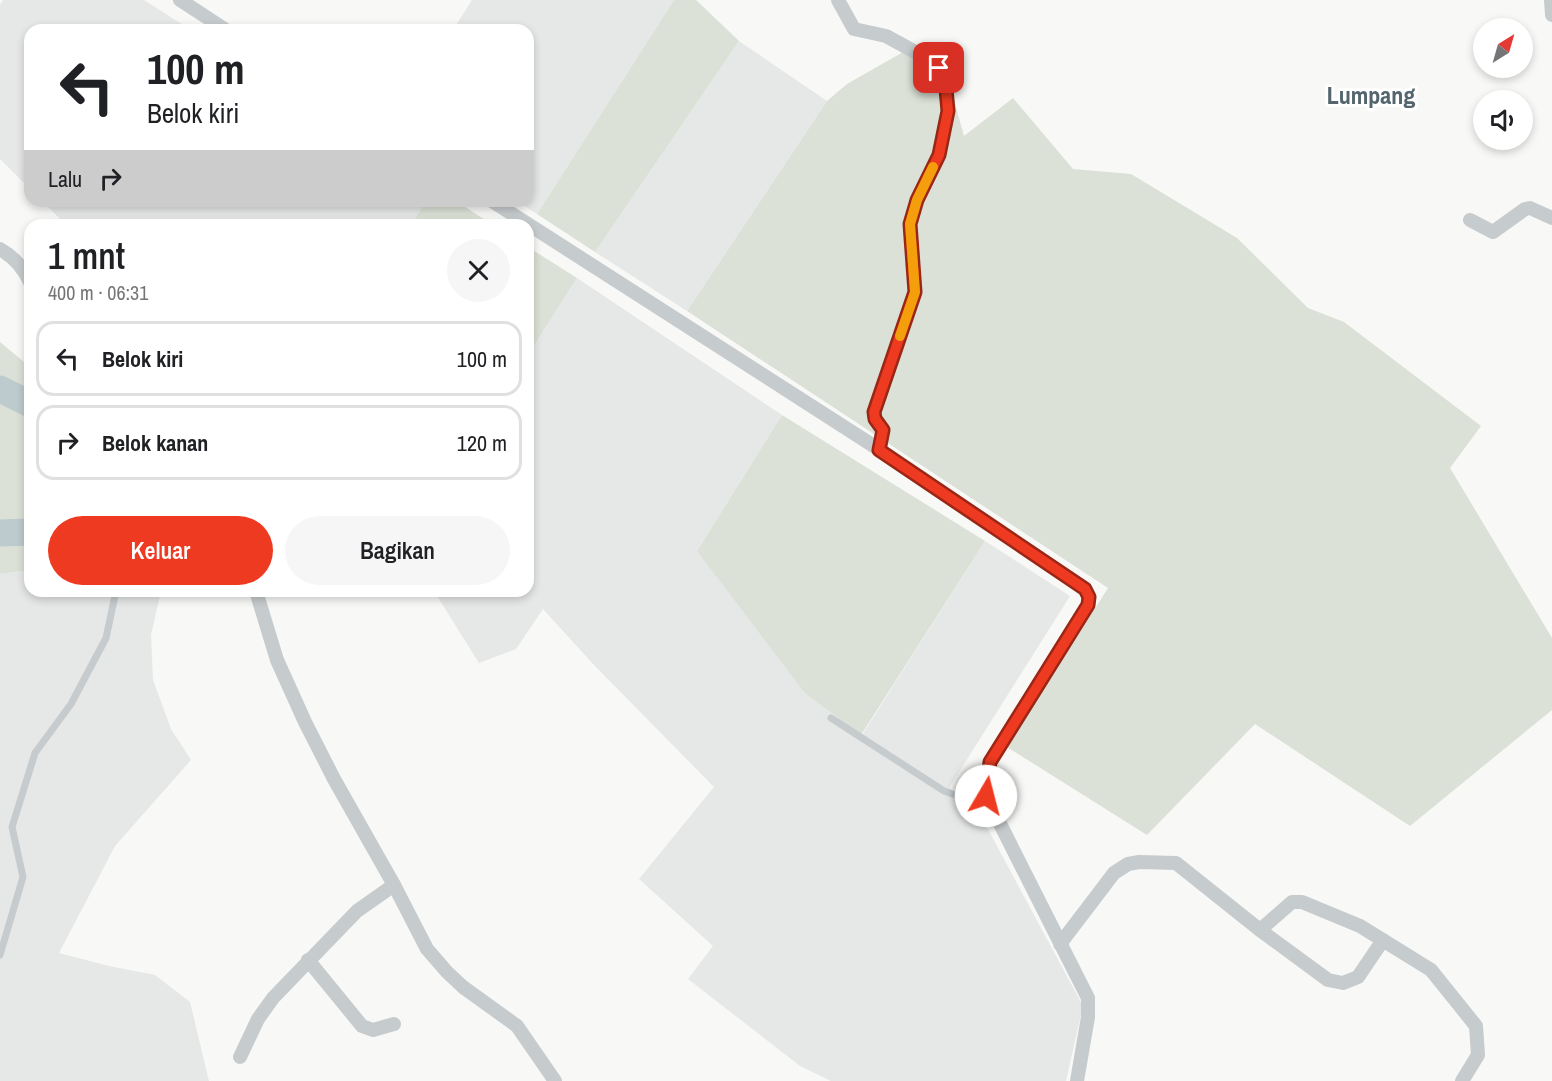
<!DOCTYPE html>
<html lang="id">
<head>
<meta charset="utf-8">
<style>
	:root { --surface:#fff; --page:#f6f6f6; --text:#202124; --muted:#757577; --line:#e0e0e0; --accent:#ee3a20 }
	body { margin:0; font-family:"Archivo Narrow",sans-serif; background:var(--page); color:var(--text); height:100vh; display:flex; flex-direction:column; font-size:22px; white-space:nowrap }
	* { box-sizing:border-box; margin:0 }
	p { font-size:20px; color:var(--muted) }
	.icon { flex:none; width:33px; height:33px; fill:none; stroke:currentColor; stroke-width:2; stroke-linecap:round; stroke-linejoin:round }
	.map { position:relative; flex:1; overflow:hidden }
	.sheet { position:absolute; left:24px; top:219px; width:510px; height:378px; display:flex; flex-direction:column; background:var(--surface); border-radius:18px; box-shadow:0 3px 9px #0003 }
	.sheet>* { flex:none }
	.guide { position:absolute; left:24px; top:24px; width:510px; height:183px; border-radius:18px; box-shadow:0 3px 9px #0003; background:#fff; color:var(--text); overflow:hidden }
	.needle { width:39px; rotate:37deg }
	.fabs { position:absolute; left:1473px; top:18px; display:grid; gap:12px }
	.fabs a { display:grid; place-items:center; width:60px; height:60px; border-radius:50%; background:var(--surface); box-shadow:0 3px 9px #0003; font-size:30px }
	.pin { position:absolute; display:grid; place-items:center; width:51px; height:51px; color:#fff; margin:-26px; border-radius:12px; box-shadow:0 3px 9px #0006 }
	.me { position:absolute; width:66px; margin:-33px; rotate:8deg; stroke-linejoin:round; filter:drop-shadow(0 0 4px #0008) }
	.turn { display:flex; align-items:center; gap:21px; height:126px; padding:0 24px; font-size:27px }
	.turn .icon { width:78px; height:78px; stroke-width:2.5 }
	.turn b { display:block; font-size:42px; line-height:51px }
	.then { display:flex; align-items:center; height:57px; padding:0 24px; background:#0003; gap:12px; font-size:22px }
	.round { display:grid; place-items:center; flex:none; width:63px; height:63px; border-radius:32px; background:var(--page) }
	.head { display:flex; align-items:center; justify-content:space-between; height:102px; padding:0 24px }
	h1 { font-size:36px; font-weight:600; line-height:45px }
	.button { display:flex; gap:12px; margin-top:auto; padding:12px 24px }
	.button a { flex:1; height:69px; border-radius:36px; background:var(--accent); color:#fff; font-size:24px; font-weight:600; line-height:69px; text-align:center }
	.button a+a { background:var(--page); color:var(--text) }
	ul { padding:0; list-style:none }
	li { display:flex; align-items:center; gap:18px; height:75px; margin:0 12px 9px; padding:0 12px; border:3px solid var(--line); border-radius:18px }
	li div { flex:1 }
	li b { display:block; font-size:22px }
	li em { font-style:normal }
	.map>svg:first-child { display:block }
	.built { fill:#e6e8e7 }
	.green { fill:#dbe1d6 }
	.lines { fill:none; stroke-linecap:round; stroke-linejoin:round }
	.river { stroke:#bdcbce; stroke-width:27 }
	.service { stroke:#c6cbcd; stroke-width:7 }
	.minor { stroke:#c6cbcd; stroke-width:14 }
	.route-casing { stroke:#9b2615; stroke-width:15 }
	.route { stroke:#ee3a20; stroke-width:10 }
	.slow { stroke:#f59e0b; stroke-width:10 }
	.labels { text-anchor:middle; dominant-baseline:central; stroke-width:6; stroke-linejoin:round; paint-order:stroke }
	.quarter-label { font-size:24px; font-weight:bold; fill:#54656d; stroke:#fff }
</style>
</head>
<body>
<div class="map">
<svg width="1552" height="1081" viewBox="0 0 1552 1081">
	<rect width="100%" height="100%" fill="#f8f8f6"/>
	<g class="built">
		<path d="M3,0h141l47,30h-161v159l-30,-30v-154z"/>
		<path d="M472,0h202l-137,214 -20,-13h11v-171h-75z"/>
		<path d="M739,41l88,60 -140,210 -92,-59z"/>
		<path d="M42,201h384l-15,24h-345z"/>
		<path d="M577,278l205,137 -85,136 165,184 123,-194 85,55 -121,192 27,19 107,199 -17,75h-235l-31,-15 -112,-87 25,-33 -74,-67 75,-92 -120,-122 -51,-56 -27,40 -37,14 -45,-72h94v-236z"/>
		<path d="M30,570v21h131l-10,44 2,45 18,49 20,31 -76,86 -56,107 50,13 46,9 35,27 19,79h-209v-507z"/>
	</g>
	<g class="green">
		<path d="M674,0h22l43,41 -144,211 -58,-38z"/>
		<path d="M912,47l40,46 12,43 49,-38 60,71 58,5 106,64 71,70 36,14 137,104 -31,42 102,170v72l-142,116 -155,-102 -108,111 -140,-88 101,-159 -421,-277 140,-210 20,-17z"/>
		<path d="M426,201h30l37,24h-82z"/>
		<path d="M528,247l49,31 -49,77z"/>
		<path d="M0,342l30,25v203l-30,4z"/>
		<path d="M782,415l203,126 -124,194 -56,-42 -108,-142z"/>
	</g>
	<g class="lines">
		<g class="river">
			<path d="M0,389l30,15"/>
			<path d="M0,533l30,-1"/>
		</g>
		<g class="service">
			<path d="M831,718l113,73 17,6 25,-1"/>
			<path d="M0,955l23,-78 -11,-50 23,-74 36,-49 35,-66 10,-47"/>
		</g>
		<g class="minor">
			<path d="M180,0l46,30"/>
			<path d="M838,0l16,29 32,7 44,24 9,8 6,10 3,33 -9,44 -22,45 -7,24 5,68 -41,120 1,7 8,11 -3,20"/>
			<path d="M1551,0l1,15"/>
			<path d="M492,201l388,249 205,139 4,8 -1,8 -98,157 -4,34 102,202v19l-11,64"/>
			<path d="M1470,220l23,12 32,-23 5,-1 22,10"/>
			<path d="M0,249c14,8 23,18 30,33"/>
			<path d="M256,591l21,69 28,62 29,57 60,106 33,64 20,23 16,15 54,39 38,55"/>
			<path d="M1260,930l32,-28h10l58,24 71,44 45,56 2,29 -16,26"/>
			<path d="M1060,944l54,-71 14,-9 11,-2 37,1 84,67 68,50 15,3 15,-6 25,-37"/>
			<path d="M308,960l54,66 11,4 21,-6"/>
			<path d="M240,1057l18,-38 15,-21 84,-87 37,-26"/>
		</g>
	</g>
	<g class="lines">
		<defs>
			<path id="route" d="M939,68l6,10 3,33 -9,44 -22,45 -7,24 5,68 -41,120 1,7 8,11 -4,20 206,139 4,8 -1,8 -98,157 -4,34"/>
		</defs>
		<use href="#route" class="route-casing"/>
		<use href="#route" class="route"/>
		<path class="slow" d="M900,336l15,-44 -5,-68 7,-24 16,-33"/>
	</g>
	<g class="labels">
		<g class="quarter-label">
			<text x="1371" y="95">Lumpang</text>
		</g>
	</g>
</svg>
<div class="fabs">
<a><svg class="needle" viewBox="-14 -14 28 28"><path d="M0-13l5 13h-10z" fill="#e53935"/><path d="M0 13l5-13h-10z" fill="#757577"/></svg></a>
<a><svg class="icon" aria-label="sound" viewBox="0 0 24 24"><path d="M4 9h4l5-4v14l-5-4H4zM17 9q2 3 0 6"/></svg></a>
</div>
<div class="pin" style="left:939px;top:68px;background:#d93025"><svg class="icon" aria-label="arrive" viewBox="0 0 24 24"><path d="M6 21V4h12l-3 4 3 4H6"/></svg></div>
<svg class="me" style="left:986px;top:796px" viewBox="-20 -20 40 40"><circle r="19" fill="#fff"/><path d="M0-13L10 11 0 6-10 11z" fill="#ee3a20"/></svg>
<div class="guide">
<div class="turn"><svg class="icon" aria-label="left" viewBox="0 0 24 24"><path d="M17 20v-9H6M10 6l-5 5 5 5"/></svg><div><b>100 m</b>Belok kiri</div></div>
<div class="then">Lalu<svg class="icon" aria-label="right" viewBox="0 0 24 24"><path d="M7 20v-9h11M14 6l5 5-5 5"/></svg></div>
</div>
<section class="sheet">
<div class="head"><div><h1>1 mnt</h1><p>400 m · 06:31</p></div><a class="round"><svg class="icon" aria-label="close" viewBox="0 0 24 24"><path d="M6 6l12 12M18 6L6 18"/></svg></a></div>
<ul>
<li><svg class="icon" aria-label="left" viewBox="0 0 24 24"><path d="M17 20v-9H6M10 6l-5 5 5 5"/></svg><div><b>Belok kiri</b></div><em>100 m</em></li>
<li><svg class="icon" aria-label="right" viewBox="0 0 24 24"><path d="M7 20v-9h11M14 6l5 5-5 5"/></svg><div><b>Belok kanan</b></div><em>120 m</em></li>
</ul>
<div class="button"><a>Keluar</a><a>Bagikan</a></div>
</section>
</div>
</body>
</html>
